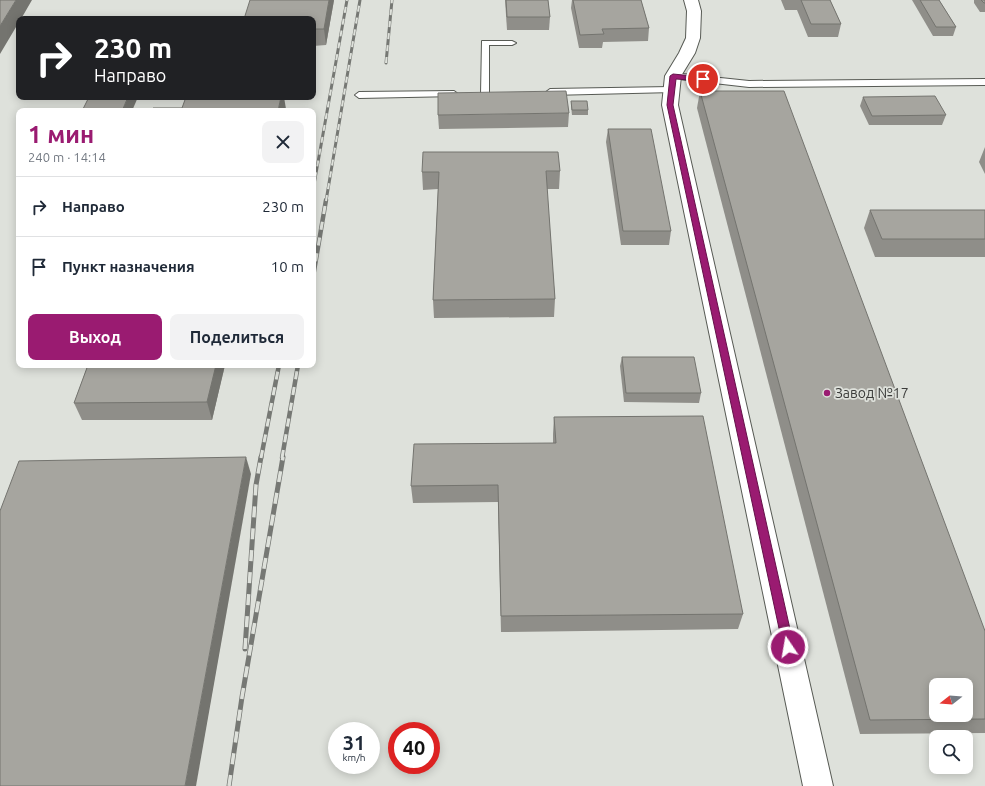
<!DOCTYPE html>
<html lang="ru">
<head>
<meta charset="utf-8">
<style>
	:root { --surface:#fff; --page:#f2f2f3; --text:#1f2937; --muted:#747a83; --line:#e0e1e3; --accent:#9a1b71 }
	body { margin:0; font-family:Ubuntu,sans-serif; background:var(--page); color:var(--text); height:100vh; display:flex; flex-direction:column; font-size:15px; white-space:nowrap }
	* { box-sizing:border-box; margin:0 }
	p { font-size:13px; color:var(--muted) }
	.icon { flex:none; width:22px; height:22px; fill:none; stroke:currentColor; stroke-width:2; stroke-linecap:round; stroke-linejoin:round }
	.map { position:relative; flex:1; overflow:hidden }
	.details { position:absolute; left:16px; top:108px; width:300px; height:260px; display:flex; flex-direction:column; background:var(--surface); border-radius:8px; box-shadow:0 2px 10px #0003 }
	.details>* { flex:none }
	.hud { position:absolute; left:16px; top:16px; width:300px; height:84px; border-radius:8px; box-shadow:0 2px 10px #0003; background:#202124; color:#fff; overflow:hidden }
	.needle { width:26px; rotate:253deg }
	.buttons { position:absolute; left:929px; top:678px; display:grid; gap:8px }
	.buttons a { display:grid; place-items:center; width:44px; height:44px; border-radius:8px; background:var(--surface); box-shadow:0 2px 10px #0003; font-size:20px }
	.speed { position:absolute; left:328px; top:722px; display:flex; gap:8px; font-size:20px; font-weight:700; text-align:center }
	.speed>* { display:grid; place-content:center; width:52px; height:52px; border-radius:50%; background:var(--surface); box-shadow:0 2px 10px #0003; line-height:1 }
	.speed small { font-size:10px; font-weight:400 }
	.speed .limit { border:6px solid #d22; background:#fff; color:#111 }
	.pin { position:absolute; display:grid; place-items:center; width:34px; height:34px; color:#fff; margin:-17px; border:2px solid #fff; border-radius:50%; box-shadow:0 1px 4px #0007 }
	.me { position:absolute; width:44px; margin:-22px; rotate:348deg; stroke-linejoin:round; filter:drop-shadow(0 0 3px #0008) }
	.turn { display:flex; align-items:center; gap:14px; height:84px; padding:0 12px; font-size:18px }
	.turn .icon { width:52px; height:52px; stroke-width:2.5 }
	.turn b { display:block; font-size:28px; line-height:34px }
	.round { display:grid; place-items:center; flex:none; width:42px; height:42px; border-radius:8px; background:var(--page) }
	.headline { display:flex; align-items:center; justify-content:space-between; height:68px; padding:0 12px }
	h1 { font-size:24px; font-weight:700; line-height:30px; color:var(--accent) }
	.button { display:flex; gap:8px; margin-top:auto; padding:8px 12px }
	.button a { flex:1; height:46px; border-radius:8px; background:var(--accent); color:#fff; font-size:16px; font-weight:700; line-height:46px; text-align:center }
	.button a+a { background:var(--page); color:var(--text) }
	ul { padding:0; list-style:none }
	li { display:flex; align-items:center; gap:12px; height:60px; padding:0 12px; border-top:1px solid var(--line) }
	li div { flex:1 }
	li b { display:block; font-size:15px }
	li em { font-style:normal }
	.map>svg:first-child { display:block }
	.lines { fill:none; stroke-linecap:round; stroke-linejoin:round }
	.service-casing { stroke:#575a54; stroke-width:2 }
	.tertiary-casing { stroke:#575a54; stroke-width:2 }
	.service { fill:#fff; fill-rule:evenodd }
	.tertiary { fill:#fff; fill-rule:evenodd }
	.rail-far2-casing { stroke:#767874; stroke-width:3 }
	.rail-far1-casing { stroke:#767874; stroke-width:4.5 }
	.rail-casing { stroke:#767874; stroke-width:5 }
	.rail-far2 { stroke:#dee1db; stroke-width:2; stroke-dasharray:6; stroke-linecap:butt }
	.rail-far1 { stroke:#dee1db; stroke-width:3; stroke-dasharray:8; stroke-linecap:butt }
	.rail { stroke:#dee1db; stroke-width:3.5; stroke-dasharray:11; stroke-linecap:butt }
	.wall { fill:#8f8e89 }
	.shaded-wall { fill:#74746f }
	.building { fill:#a6a59f; stroke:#74746f; fill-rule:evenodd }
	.route { fill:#9a1b71; stroke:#641249 }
	.poi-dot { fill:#9a1b71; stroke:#dee1db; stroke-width:1.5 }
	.labels { text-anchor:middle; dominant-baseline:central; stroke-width:3.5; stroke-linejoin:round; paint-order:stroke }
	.poi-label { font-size:14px; fill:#3c3d3b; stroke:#dee1db; text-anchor:start }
</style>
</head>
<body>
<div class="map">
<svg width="985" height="786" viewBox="0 0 985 786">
	<rect width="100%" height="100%" fill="#dee1db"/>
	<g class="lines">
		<defs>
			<g id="service">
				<path d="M482,41h30l4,2 -4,2h-23v49l-4,3 -4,-3z"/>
				<path d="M673,73l76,8 236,-2v6l-236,2 -79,-9 -1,-2z"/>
				<path d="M671,87l4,3 -1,2 -124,3 -4,-3 4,-3z"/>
				<path d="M454,91l4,3 -1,2 -98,2 -4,-3 4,-3z"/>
			</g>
			<path id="tertiary" d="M684,0h14l3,11 -1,27 -5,15 -14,23 -3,29 155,681h-30l-141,-681 3,-29 14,-23 7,-15 1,-27z"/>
		</defs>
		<use href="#service" class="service-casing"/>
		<use href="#tertiary" class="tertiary-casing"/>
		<use href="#service" class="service"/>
		<use href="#tertiary" class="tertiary"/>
		<defs>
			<g id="rail-far2">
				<path d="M386,63l6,-63"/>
				<path d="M313,190l34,-190"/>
				<path d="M326,201l34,-201"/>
			</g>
			<g id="rail-far1">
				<path d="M313,277l13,-77"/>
				<path d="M261,458l18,-93"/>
				<path d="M282,458l16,-93"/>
			</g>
			<g id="rail">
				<path d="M245,649l11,-164 5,-28"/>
				<path d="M229,786l13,-89 41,-240"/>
			</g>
		</defs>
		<use href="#rail-far2" class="rail-far2-casing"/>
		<use href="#rail-far1" class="rail-far1-casing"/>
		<use href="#rail" class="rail-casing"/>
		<use href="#rail-far2" class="rail-far2"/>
		<use href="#rail-far1" class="rail-far1"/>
		<use href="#rail" class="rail"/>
	</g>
	<g class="wall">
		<path d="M334,0l-8,45 -13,1v-27z"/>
		<path d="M505,0h43l2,17 -1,13h-42z"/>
		<path d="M572,0h69l8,28 -1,13 -45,1 -1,6h-23l-8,-40z"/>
		<path d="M781,0h49l11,24 -3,13h-30l-11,-27h-12z"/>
		<path d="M912,0h27l17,27 -3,9h-20z"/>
		<path d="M974,0h11v12h-5l-6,-9z"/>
		<path d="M700,91l285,540v102l-125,1 -163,-626z"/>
		<path d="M863,97l83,18 -4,10h-73l-9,-19z"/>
		<path d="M571,101l17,9v5h-16l-1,-9z"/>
		<path d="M569,113l-1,14 -129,2 -1,-14z"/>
		<path d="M608,129l63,102 -2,14h-48l-15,-103z"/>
		<path d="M985,147v27l-6,-12z"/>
		<path d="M560,171l-1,18h-12l8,110 -1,18 -120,1 -1,-18 5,-111 -15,1 -1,-18z"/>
		<path d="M870,210h115v47h-110l-11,-29z"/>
		<path d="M622,357l79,36 -2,10 -75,-1 -4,-36z"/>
		<path d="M88,365h137l-13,55h-130l-8,-17z"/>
		<path d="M554,417l189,197 -5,15 -237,3 -3,-130 -85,1 -2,-17 142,-43v-9z"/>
	</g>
	<g class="shaded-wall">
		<path d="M16,0h16l-11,19h-2v3l-19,32v-28z"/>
		<path d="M329,0h5l-8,45 -2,-16z"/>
		<path d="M128,97h10l-6,14h-10z"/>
		<path d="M281,97h3l2,12 -1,2h-7z"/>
		<path d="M216,365h9l-13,55 -5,-18z"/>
		<path d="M246,457l5,17 -55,312h-11z"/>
	</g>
	<g class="building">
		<path d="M0,0h16l-16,26z"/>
		<path d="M250,0h79l-5,29h-11v-10h-69z"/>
		<path d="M506,0h42l2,17h-43z"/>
		<path d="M573,0h68l8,28 -47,1 2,5 -24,1z"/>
		<path d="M801,0h29l11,24h-30z"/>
		<path d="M920,0h19l17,27h-20z"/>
		<path d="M981,0h4v3h-1z"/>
		<path d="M566,91l3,22 -131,2v-22z"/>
		<path d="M700,91h84l201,540v88l-115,1zM936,685h30v30h-30z"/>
		<path d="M935,96l11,19 -74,1 -9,-19z"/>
		<path d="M89,97h39l-6,14h-40z"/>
		<path d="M186,97h95l-3,14h-126l1,-3h29z"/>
		<path d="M571,101h16l1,9h-16z"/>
		<path d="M608,129h43l20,102h-48z"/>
		<path d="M423,152h135l2,19h-14l9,128 -122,1 6,-128h-17z"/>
		<path d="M870,210h115v29h-103z"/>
		<path d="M622,357h72l7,36h-75z"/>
		<path d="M88,365h128l-9,37 -133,1z"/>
		<path d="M703,416l40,198 -242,2 -3,-131 -87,1 3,-42 142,-1 -2,-26z"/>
		<path d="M246,457l-61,329h-185v-275l19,-50z"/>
	</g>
	<path class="route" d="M673,74l30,3 4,2 -4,2 -27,-2 -3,26 121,542 -2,3 -4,2 -4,-2 -1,-3 -116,-542 3,-29z"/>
	<circle class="poi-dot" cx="827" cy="393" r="4"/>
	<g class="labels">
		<g class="poi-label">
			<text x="835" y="393">Завод №17</text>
		</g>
	</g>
</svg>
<div class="buttons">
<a><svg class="needle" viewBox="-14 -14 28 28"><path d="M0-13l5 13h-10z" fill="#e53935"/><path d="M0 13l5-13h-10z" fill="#747a83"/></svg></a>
<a><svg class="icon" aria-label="search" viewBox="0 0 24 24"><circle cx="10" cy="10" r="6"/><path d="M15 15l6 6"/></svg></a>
</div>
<div class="speed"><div>31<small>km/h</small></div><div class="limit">40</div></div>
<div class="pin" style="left:703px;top:79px;background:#d93025"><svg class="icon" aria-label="arrive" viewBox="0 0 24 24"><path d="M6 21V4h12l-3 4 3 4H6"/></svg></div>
<svg class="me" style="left:788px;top:647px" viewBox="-20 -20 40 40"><circle r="17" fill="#9a1b71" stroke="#fff" stroke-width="3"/><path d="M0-11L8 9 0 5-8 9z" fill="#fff"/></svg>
<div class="hud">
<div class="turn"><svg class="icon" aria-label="right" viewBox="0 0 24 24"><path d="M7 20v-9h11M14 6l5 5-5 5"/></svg><div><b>230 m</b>Направо</div></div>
</div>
<section class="details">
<div class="headline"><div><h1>1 мин</h1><p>240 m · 14:14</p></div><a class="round"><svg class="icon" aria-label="close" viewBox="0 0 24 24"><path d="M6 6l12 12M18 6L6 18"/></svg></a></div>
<ul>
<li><svg class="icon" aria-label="right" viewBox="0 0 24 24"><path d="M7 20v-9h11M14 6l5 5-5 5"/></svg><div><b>Направо</b></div><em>230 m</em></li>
<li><svg class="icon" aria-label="arrive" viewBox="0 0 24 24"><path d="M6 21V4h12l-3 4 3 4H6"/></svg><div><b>Пункт назначения</b></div><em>10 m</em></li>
</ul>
<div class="button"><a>Выход</a><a>Поделиться</a></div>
</section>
</div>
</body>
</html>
